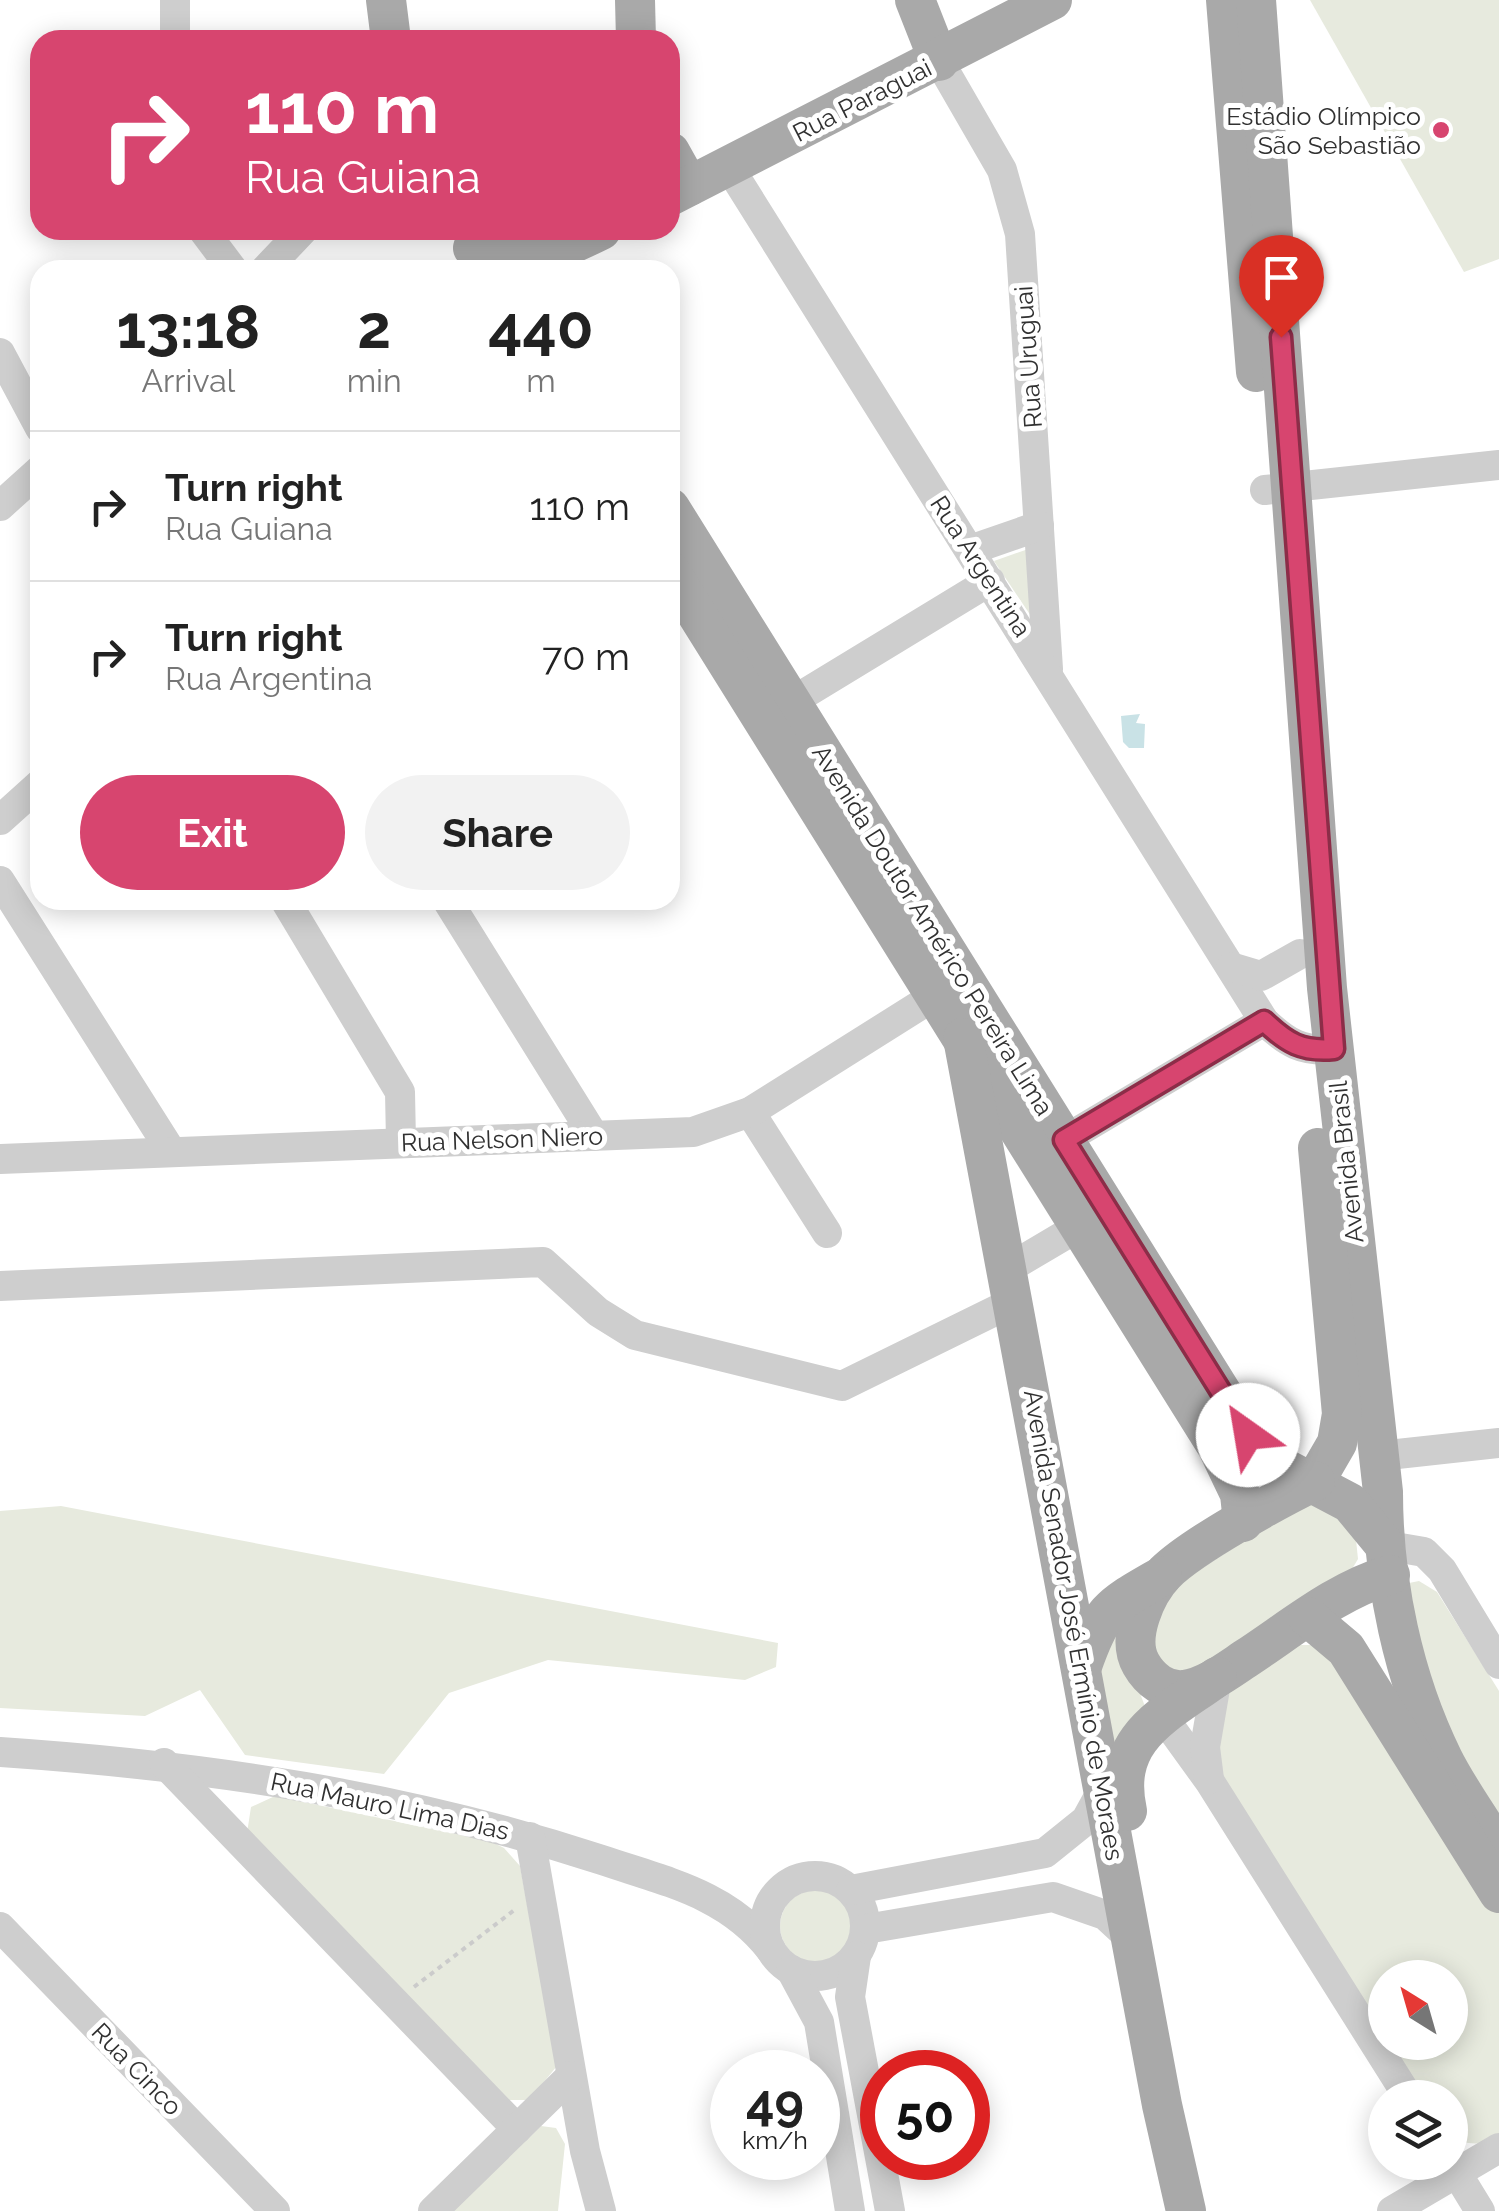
<!DOCTYPE html>
<html lang="en">
<head>
<meta charset="utf-8">
<style>
	:root { --surface:#fff; --page:#f2f2f2; --text:#222; --muted:#767676; --line:#e0e0e0; --accent:#d7456f }
	body { margin:0; font-family:Raleway,sans-serif; background:var(--page); color:var(--text); height:100vh; display:flex; flex-direction:column; font-size:38px; white-space:nowrap }
	* { box-sizing:border-box; margin:0 }
	p { font-size:32px; color:var(--muted) }
	.icon { flex:none; width:55px; height:55px; fill:none; stroke:currentColor; stroke-width:2; stroke-linecap:round; stroke-linejoin:round }
	.map { position:relative; flex:1; overflow:hidden }
	.panel { position:absolute; left:30px; top:260px; width:650px; height:650px; display:flex; flex-direction:column; background:var(--surface); border-radius:30px; box-shadow:0 5px 25px #0003 }
	.panel>* { flex:none }
	.hud { position:absolute; left:30px; top:30px; width:650px; height:210px; border-radius:30px; box-shadow:0 5px 25px #0003; background:#d7456f; color:#fff; overflow:hidden }
	.needle { width:65px; rotate:323deg }
	.buttons { position:absolute; left:1368px; top:1960px; display:grid; gap:20px }
	.buttons a { display:grid; place-items:center; width:100px; height:100px; border-radius:50%; background:var(--surface); box-shadow:0 5px 25px #0003; font-size:50px }
	.speed { position:absolute; left:710px; top:2050px; display:flex; gap:20px; font-size:50px; font-weight:700; text-align:center }
	.speed>* { display:grid; place-content:center; width:130px; height:130px; border-radius:50%; background:var(--surface); box-shadow:0 5px 25px #0003; line-height:1 }
	.speed small { font-size:25px; font-weight:400 }
	.speed .limit { border:15px solid #d22; background:#fff; color:#111 }
	.pin { position:absolute; display:grid; place-items:center; width:85px; height:85px; color:#fff; margin:-102px -42px; border-radius:50% 50% 50% 0; rotate:-45deg; box-shadow:0 0 10px #0007 }
	.pin .icon { rotate:45deg }
	.me { position:absolute; width:110px; margin:-55px; rotate:328deg; stroke-linejoin:round; filter:drop-shadow(0 0 8px #0008) }
	.turn { display:flex; align-items:center; gap:35px; height:210px; padding:0 50px; font-size:45px }
	.turn .icon { width:130px; height:130px; stroke-width:2.5 }
	.turn b { display:block; font-size:70px; line-height:85px }
	.eta { display:flex; justify-content:space-evenly; align-items:center; height:170px; text-align:center }
	.eta b { font-size:60px; font-weight:700; line-height:70px }
	.primary-button { display:flex; gap:20px; margin-top:auto; padding:20px 50px }
	.primary-button a { flex:1; height:115px; border-radius:60px; background:var(--accent); color:#fff; font-size:40px; font-weight:700; line-height:115px; text-align:center }
	.primary-button a+a { background:var(--page); color:var(--text) }
	ul { padding:0; list-style:none }
	li { display:flex; align-items:center; gap:30px; height:150px; padding:0 50px; border-top:2px solid var(--line) }
	li div { flex:1 }
	li b { display:block; font-size:38px }
	li em { font-style:normal }
	.map>svg:first-child { display:block }
	.green { fill:#e7eade; fill-rule:evenodd }
	.water { fill:#c9e2e6 }
	.lines { fill:none; stroke-linecap:round; stroke-linejoin:round }
	.path { stroke:#cbcbcb; stroke-width:4; stroke-dasharray:5 5; stroke-linecap:butt }
	.minor { stroke:#cecece; stroke-width:30 }
	.major { stroke:#a9a9a9; stroke-width:40 }
	.route-casing { stroke:#8c2d48; stroke-width:25 }
	.route { stroke:#d7456f; stroke-width:18 }
	.poi-dot { fill:#d7456f; stroke:#fff; stroke-width:4 }
	.labels { text-anchor:middle; dominant-baseline:central; stroke-width:10; stroke-linejoin:round; paint-order:stroke }
	.street-label { font-size:25px; fill:#313131; stroke:#fff }
	.poi-label { font-size:25px; fill:#313131; stroke:#fff; text-anchor:end }
</style>
</head>
<body>
<div class="map">
<svg width="1499" height="2211" viewBox="0 0 1499 2211">
	<rect width="100%" height="100%" fill="#fff"/>
	<g class="green">
		<path d="M1310,0h189v259l-35,13z"/>
		<path d="M1034,547l1,75 -41,-61z"/>
		<path d="M1305,1502l23,1 27,27 3,29 -13,22 -126,87 -58,9 -12,-60 22,-29z"/>
		<path d="M61,1506l717,137 -2,24 -31,13 -197,-20 -99,33 -65,81 -139,-19 -45,-65 -55,26 -145,-8v-197z"/>
		<path d="M1419,1581l18,11 62,99v141l-55,-89 -40,-159z"/>
		<path d="M1111,1618l35,91 -31,41 -20,-59z"/>
		<path d="M1286,1645h30l28,14 155,250v228c-15,9 -34,8 -49,0v-39l-31,-1 -192,-307 -11,-44 13,-60zM1385,1978h65v64h-65z"/>
		<path d="M275,1796l215,45 14,7 16,18 37,200 -28,34h-22l-260,-267 4,-26z"/>
		<circle cx="816" cy="1926" r="36"/>
		<path d="M541,2126l15,2 9,16 -7,67h-106z"/>
	</g>
	<path class="water" d="M1140,714l-4,9 9,1 -1,24h-15l-6,-6 -2,-26z"/>
	<g class="lines">
		<path class="path" d="M414,1987l103,-79"/>
		<g class="minor">
			<path d="M175,40v-40"/>
			<path d="M939,61l63,109 18,64 28,435"/>
			<path d="M729,167l535,854c23,22 38,31 70,28"/>
			<path d="M203,230l30,40"/>
			<path d="M265,270l38,-40"/>
			<path d="M0,353l40,75"/>
			<path d="M1265,490l234,-25"/>
			<path d="M0,506l40,-36"/>
			<path d="M970,550l69,-24"/>
			<path d="M773,713l217,-132"/>
			<path d="M0,820l40,-36"/>
			<path d="M0,881l171,270"/>
			<path d="M285,900l115,192 1,50"/>
			<path d="M447,900l147,236"/>
			<path d="M1231,967l30,9 39,-22"/>
			<path d="M750,1112l77,121"/>
			<path d="M1064,1140l200,-119"/>
			<path d="M0,1159l693,-27 57,-20 202,-127"/>
			<path d="M1009,1268l88,-52"/>
			<path d="M0,1286l543,-24 55,50 37,23 207,51 173,-85"/>
			<path d="M1379,1456l120,-13"/>
			<path d="M1383,1545l41,7 18,18 57,94"/>
			<path d="M1163,1717l47,65 199,316"/>
			<path d="M0,1752c207,14 403,43 602,108 65,22 126,34 169,90"/>
			<path d="M164,1763l353,366"/>
			<path d="M1209,1779l-4,-32 12,-70"/>
			<path d="M530,1837l55,314 16,60"/>
			<circle cx="815" cy="1926" r="50"/>
			<path d="M851,1890l194,-37 41,-33 17,-31"/>
			<path d="M0,1927l275,284"/>
			<path d="M866,1929l187,-32 52,18 27,25"/>
			<path d="M856,1956l-6,41 40,214"/>
			<path d="M791,1970l28,52 31,189"/>
			<path d="M1450,2162l30,49"/>
			<path d="M433,2211l138,-135"/>
			<path d="M1392,2211l107,-63"/>
		</g>
		<g class="major">
			<path d="M386,0l5,40"/>
			<path d="M635,0l1,40"/>
			<path d="M915,0l24,61"/>
			<path d="M1226,0l30,372"/>
			<path d="M1256,0l71,988 56,504c0,90 20,186 60,267 16,32 38,61 56,92"/>
			<path d="M670,152l19,34"/>
			<path d="M670,196l382,-196"/>
			<path d="M473,248c59,14 75,8 128,-18"/>
			<path d="M670,508l578,927 30,30 72,38 33,40"/>
			<path d="M670,571l548,877 22,46 3,28"/>
			<path d="M963,1038l199,1067 24,106"/>
			<path d="M1315,1481l22,-38 5,-29 -24,-266"/>
			<path d="M1315,1481c-37,18 -123,65 -150,92 -20,21 -39,65 -24,91 9,16 25,28 43,26 22,-3 43,-19 61,-31 46,-30 92,-69 145,-84"/>
			<path d="M1308,1617l38,32 153,244"/>
			<path d="M1082,1666c20,-58 28,-60 80,-90"/>
			<path d="M1127,1811c-16,-74 38,-96 90,-134"/>
		</g>
	</g>
	<g class="lines">
		<defs>
			<path id="route" d="M1248,1435l-184,-295 200,-119c23,22 38,31 70,28l-53,-712"/>
		</defs>
		<use href="#route" class="route-casing"/>
		<use href="#route" class="route"/>
	</g>
	<circle class="poi-dot" cx="1441" cy="130" r="10"/>
	<g class="labels">
		<g class="street-label">
			<text transform="translate(862 100) rotate(-27)">Rua Paraguai</text>
			<text transform="translate(1028 357) rotate(-94)">Rua Uruguai</text>
			<text transform="translate(981 566) rotate(57)">Rua Argentina</text>
			<text transform="translate(933 930) rotate(58)">Avenida Doutor Américo Pereira Lima</text>
			<text transform="translate(502 1139) rotate(-2)">Rua Nelson Niero</text>
			<text transform="translate(1346 1162) rotate(-96)">Avenida Brasil</text>
			<text transform="translate(1074 1625) rotate(80)">Avenida Senador José Ermínio de Moraes</text>
			<text transform="translate(390 1806) rotate(12)">Rua Mauro Lima Dias</text>
			<text transform="translate(137 2069) rotate(46)">Rua Cinco</text>
		</g>
		<g class="poi-label">
			<text x="1421" y="116">Estádio Olímpico<tspan x="1421" dy="29">São Sebastião</tspan></text>
		</g>
	</g>
</svg>
<div class="buttons">
<a><svg class="needle" viewBox="-14 -14 28 28"><path d="M0-13l5 13h-10z" fill="#e53935"/><path d="M0 13l5-13h-10z" fill="#767676"/></svg></a>
<a><svg class="icon" aria-label="layers" viewBox="0 0 24 24"><path d="M12 4l9 5-9 5-9-5zM3 14l9 5 9-5"/></svg></a>
</div>
<div class="speed"><div>49<small>km/h</small></div><div class="limit">50</div></div>
<div class="pin" style="left:1281px;top:337px;background:#d93025"><svg class="icon" aria-label="arrive" viewBox="0 0 24 24"><path d="M6 21V4h12l-3 4 3 4H6"/></svg></div>
<svg class="me" style="left:1248px;top:1435px" viewBox="-20 -20 40 40"><circle r="19" fill="#fff"/><path d="M0-13L10 11 0 6-10 11z" fill="#d7456f"/></svg>
<div class="hud">
<div class="turn"><svg class="icon" aria-label="right" viewBox="0 0 24 24"><path d="M7 20v-9h11M14 6l5 5-5 5"/></svg><div><b>110 m</b>Rua Guiana</div></div>
</div>
<section class="panel">
<div class="eta">
<div><b>13:18</b><p>Arrival</p></div>
<div><b>2</b><p>min</p></div>
<div><b>440</b><p>m</p></div>
</div>
<ul>
<li><svg class="icon" aria-label="right" viewBox="0 0 24 24"><path d="M7 20v-9h11M14 6l5 5-5 5"/></svg><div><b>Turn right</b><p>Rua Guiana</p></div><em>110 m</em></li>
<li><svg class="icon" aria-label="right" viewBox="0 0 24 24"><path d="M7 20v-9h11M14 6l5 5-5 5"/></svg><div><b>Turn right</b><p>Rua Argentina</p></div><em>70 m</em></li>
</ul>
<div class="primary-button"><a>Exit</a><a>Share</a></div>
</section>
</div>
</body>
</html>
